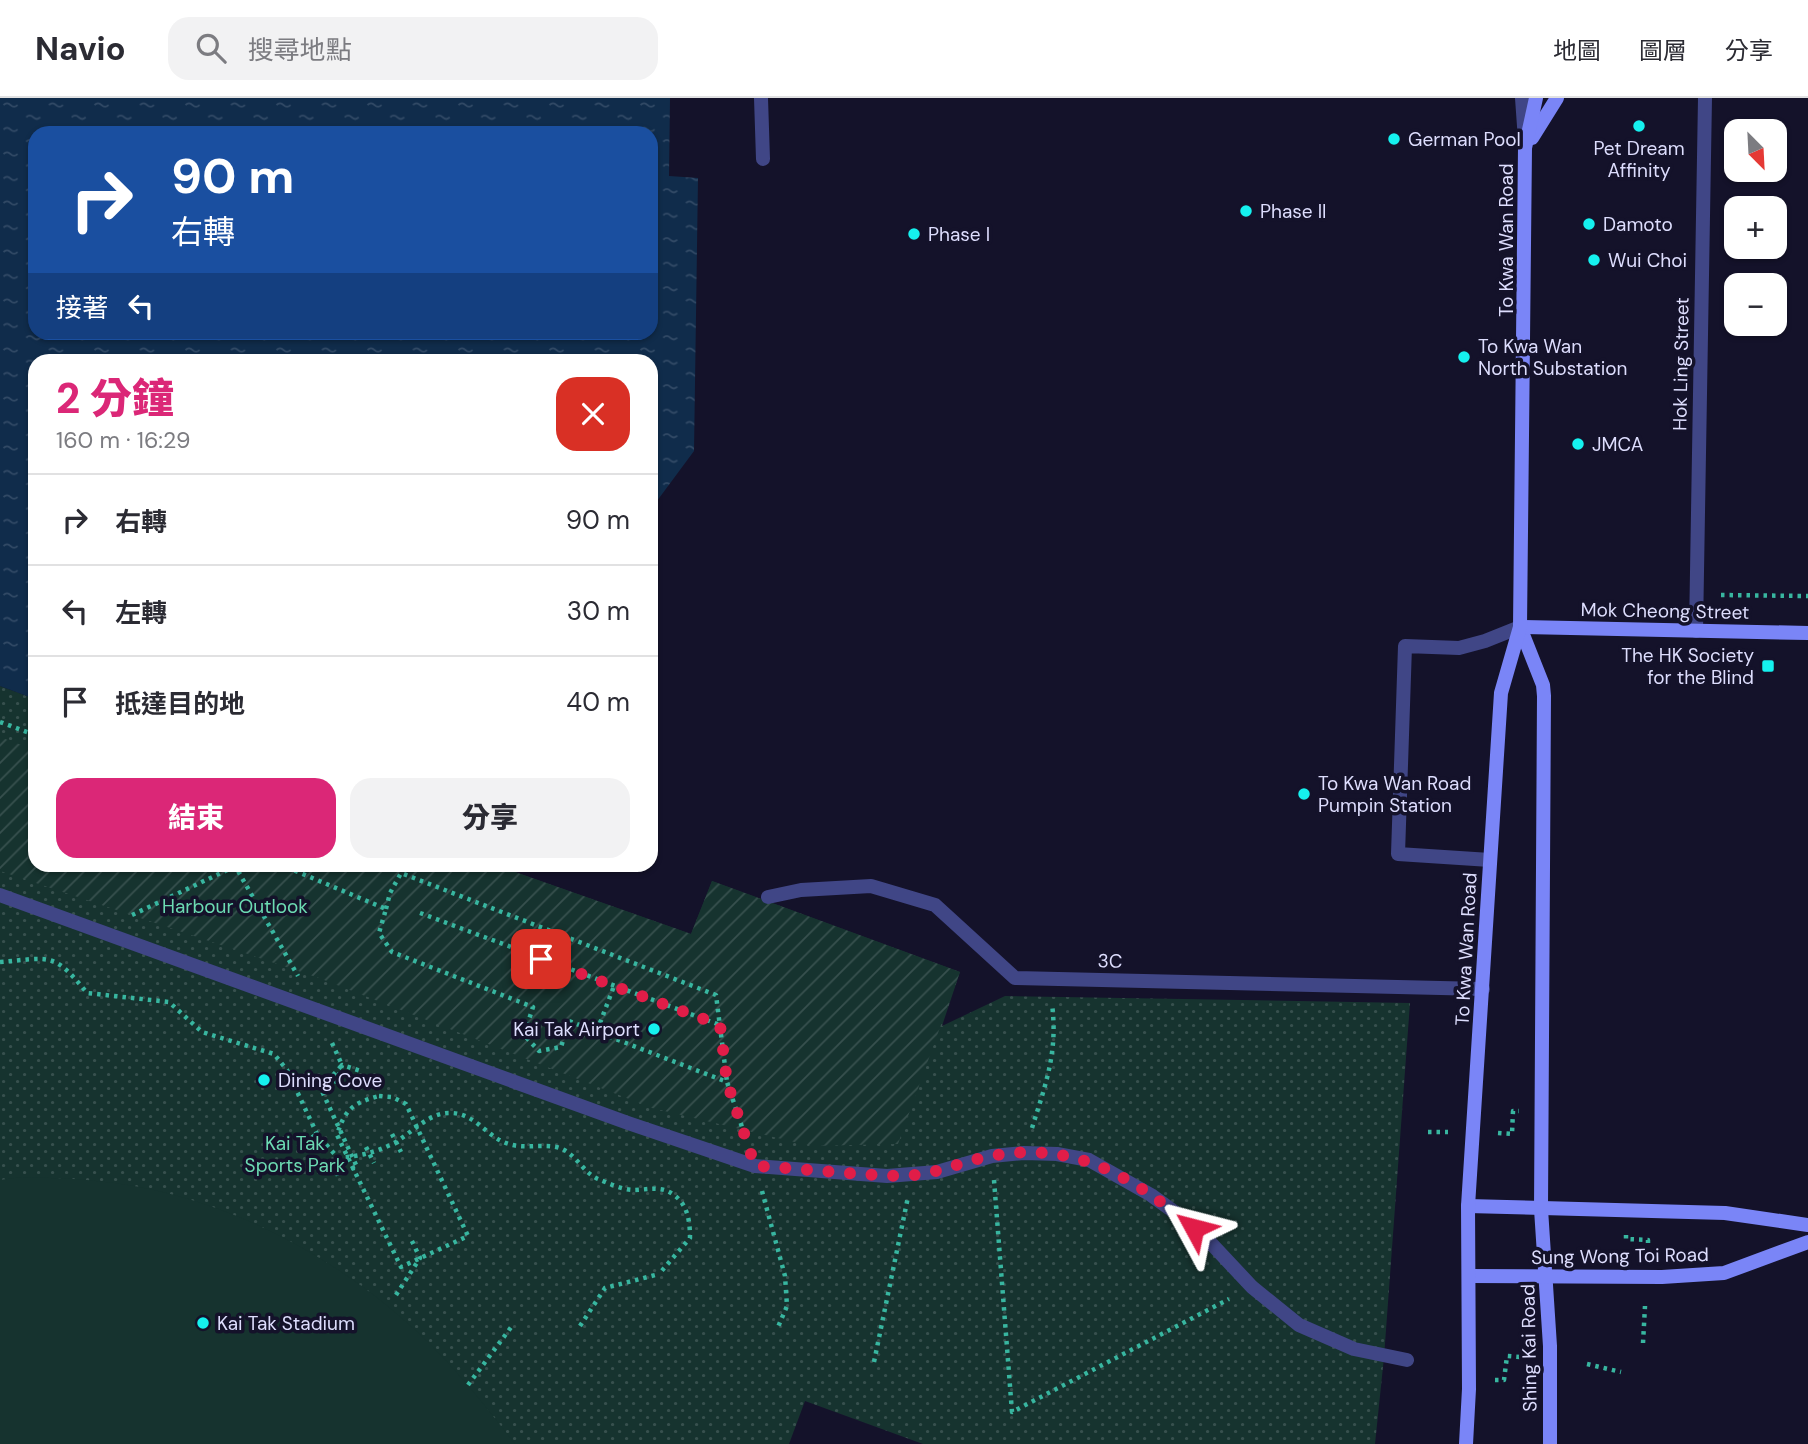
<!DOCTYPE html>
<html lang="zh-TW">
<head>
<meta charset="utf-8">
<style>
	:root { --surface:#fff; --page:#f2f2f3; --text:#2b2b33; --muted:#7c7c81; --line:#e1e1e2; --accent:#db2777 }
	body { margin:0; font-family:"DM Sans","Noto Sans TC",sans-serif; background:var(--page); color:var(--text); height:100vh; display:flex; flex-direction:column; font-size:26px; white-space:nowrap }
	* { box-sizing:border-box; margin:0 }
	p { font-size:23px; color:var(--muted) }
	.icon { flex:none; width:38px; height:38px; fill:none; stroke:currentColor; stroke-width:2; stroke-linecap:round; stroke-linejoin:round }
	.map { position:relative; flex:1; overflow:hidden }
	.drawer { position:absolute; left:28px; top:256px; width:630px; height:518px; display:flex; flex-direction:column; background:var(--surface); border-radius:21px; box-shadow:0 2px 5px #0004 }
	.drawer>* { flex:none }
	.top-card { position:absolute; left:28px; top:28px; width:630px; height:214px; border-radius:21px; box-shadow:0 2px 5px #0004; background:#1a4fa0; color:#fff; overflow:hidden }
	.needle { width:46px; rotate:156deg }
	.buttons { position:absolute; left:1724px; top:21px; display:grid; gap:14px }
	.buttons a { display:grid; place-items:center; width:63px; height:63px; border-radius:14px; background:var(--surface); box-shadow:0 2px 5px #0004; font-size:35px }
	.pin { position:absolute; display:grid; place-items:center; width:60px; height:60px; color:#fff; margin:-30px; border-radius:14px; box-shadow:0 4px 10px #0006 }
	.me { position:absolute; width:77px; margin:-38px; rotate:308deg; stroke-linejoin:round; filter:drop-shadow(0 0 5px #0008) }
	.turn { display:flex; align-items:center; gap:24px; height:147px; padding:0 28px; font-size:32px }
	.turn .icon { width:91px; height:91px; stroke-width:2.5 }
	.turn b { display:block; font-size:49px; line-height:60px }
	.then { display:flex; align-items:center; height:66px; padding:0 28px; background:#0003; gap:14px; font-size:26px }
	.round { display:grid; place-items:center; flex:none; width:74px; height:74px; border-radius:21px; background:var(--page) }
	.headline { display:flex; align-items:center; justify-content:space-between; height:119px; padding:0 28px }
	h1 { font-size:42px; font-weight:800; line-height:52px; color:var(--accent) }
	.action { display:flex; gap:14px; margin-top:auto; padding:14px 28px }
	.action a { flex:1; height:80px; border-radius:21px; background:var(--accent); color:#fff; font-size:28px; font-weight:800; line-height:80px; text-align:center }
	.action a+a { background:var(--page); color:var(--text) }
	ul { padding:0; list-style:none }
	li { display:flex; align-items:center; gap:21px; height:91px; padding:0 28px; border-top:2px solid var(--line) }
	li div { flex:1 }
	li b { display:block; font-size:26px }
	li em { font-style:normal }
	header { display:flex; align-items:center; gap:42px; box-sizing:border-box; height:98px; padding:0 35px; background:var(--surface); border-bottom:2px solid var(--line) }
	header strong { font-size:33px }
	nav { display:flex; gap:38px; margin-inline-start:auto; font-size:24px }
	.search { width:490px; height:63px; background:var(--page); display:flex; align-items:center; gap:18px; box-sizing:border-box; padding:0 24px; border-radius:21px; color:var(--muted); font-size:26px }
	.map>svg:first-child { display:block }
	.park { fill:url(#park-dots) }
	.garden { fill:url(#garden-furrows) }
	.pitch { fill:#16332f }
	.water { fill:url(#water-ripples); fill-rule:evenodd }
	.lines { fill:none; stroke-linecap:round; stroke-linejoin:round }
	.path { stroke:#38b6a0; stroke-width:4.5; stroke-dasharray:3.5 5; stroke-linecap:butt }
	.service { stroke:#404686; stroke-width:14 }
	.pedestrian { stroke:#404686; stroke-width:14 }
	.minor { stroke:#404686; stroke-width:14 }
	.tertiary { stroke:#404686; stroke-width:14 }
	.secondary { stroke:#7a85f7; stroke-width:14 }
	.path-bridge { stroke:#38b6a0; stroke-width:4.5; stroke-dasharray:3.5 5; stroke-linecap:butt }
	.route { stroke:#e11d48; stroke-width:12; stroke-dasharray:0 21.6 }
	.poi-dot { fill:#15f1ef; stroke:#14122a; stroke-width:2.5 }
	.labels { text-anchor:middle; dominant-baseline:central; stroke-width:7; stroke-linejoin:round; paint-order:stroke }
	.poi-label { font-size:19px; fill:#ddddfd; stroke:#14122a; text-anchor:start }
	.street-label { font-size:19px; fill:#ddddfd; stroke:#14122a }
	.park-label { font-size:19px; fill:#6cdab2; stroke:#14122a }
</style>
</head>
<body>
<header>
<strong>Navio</strong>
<div class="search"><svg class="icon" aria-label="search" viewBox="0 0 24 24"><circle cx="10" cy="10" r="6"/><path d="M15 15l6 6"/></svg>搜尋地點</div>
<nav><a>地圖</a><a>圖層</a><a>分享</a></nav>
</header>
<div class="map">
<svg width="1808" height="1346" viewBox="0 0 1808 1346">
	<defs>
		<pattern id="park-dots" width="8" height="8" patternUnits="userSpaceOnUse" patternTransform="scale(1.75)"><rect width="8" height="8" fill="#16332f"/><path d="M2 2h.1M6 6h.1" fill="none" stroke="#37504e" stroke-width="1.8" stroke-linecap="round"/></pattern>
		<pattern id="garden-furrows" width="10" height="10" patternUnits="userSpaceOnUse" patternTransform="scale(1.75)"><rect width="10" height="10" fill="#16332f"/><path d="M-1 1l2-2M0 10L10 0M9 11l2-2" fill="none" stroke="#37504e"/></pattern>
		<pattern id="water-ripples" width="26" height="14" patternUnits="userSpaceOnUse" patternTransform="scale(1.75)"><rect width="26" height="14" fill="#102c4b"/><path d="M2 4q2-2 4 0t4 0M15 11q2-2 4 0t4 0" fill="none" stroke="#324a66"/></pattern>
	</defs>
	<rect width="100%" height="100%" fill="#14122a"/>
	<path class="park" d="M0,588l35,13v165l460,1 196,69 21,-53 248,91 -18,54 63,-30 405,7 -26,354 -9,87h-452l-118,-43 -16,43h-789z"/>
	<path class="garden" d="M0,639l35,13v114h351l7,2 2,-2 100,1 196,69 21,-53 248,91 -62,172 -87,2 -159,-38 -333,-130 -319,-107z"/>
	<path class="pitch" d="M22,1079c25,1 50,1 74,4 124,11 245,76 333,162 31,31 59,66 86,101h-515v-264z"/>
	<path class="water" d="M0,0h670l-1,78 29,2 -4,273 -43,58v-149h-616v339l-35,-13zM35,35h616v199h-616z"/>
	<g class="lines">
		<g class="path">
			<path d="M1721,497l87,1"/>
			<path d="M0,624l35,13"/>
			<path d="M234,766l64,112"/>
			<path d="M279,766l107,45 -7,24 13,19 141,55 -9,28 15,16 22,-4 8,-26 158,61 18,54"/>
			<path d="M386,811l4,-16 11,-20 315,122 11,87"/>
			<path d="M420,815l300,112"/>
			<path d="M132,817l108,-51"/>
			<path d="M597,933l17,-45"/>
			<path d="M332,945l10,22 -21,24 36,78 -24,8"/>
			<path d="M336,986l6,-19 19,6"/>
			<path d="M1032,1030c14,-45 26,-76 20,-124"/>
			<path d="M1428,1034h20"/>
			<path d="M1498,1035l14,1 1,-23h6"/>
			<path d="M392,1036l9,18"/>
			<path d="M298,1049l19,-13"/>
			<path d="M366,1049l8,16"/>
			<path d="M334,1076l4,-16"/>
			<path d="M994,1082l18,232 217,-113"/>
			<path d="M762,1093l23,85 2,30 -9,21"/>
			<path d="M1626,1137v4l22,1v8"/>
			<path d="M396,1197l24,-37 -9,-19"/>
			<path d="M580,1228l25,-38 54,-14"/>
			<path d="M1643,1245l2,-37"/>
			<path d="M874,1264l34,-165"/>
			<path d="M1587,1266l34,8"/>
			<path d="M1495,1282h9l3,-24 13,1"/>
			<path d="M468,1287l44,-59"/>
		</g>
		<g class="service">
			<path d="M761,0l2,61"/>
			<path d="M1490,762l-92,-6 7,-208 54,2 26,-7 35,-14"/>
			<path d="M768,799l33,-7 70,-4 64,19 80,73 468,11"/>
		</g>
		<path class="pedestrian" d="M0,797l628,228 127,43 132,10 50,-4 55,-16 32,-3 33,1 32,6 62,35 29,21 27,23 45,48 47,38 55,24 53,11"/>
		<path class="minor" d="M1696,533l9,-533"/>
		<path class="tertiary" d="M1522,0l3,42"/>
		<g class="secondary">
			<path d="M1532,40l25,-40"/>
			<path d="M1520,529l23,58 1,11 -3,513 9,137v98"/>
			<path d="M1520,529l288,6"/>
			<path d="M1468,1108l257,7 83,12"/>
			<path d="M1469,1178l193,1 62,-4 84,-31"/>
			<path d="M1466,1346l3,-55 -1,-183 33,-513 19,-66 5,-479 11,-50"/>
		</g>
		<g class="path-bridge">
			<path d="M0,864c51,-4 53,-11 87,31l82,9 33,30 72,22 13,16 30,64 21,24c21,-2 37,-5 56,-15 18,-10 34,-30 55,-30 26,-1 38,25 60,31 15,5 32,0 47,3 19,4 26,25 42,32 10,4 25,11 35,11 15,0 28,-5 41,5 14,10 16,27 16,43l-31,36"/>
			<path d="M379,998l13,1 14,7 62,132 -67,31 -64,-132c8,-26 16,-32 42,-39z"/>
		</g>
	</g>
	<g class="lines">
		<path class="route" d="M541,861l179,66 7,57 28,84c30,2 60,4 90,7 23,1 46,4 69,2 27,-3 51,-14 77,-19 83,-16 142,21 203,72"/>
	</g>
	<g class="poi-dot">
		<circle cx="1639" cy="28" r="7"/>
		<circle cx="1394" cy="41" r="7"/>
		<circle cx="1246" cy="113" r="7"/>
		<circle cx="1589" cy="126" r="7"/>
		<circle cx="914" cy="136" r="7"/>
		<circle cx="1594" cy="162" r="7"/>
		<circle cx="1464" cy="259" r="7"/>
		<circle cx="1578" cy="346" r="7"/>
		<rect x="1761" y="561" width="14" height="14" rx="3.5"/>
		<circle cx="1304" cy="696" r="7"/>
		<circle cx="654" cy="931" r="7"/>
		<circle cx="264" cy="982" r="7"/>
		<circle cx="203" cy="1225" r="7"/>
	</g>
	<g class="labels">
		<g class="poi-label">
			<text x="1408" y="41">German Pool</text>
			<text x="1639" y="50" text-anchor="middle">Pet Dream<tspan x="1639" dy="22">Affinity</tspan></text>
			<text x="1260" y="113">Phase II</text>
			<text x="1603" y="126">Damoto</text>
			<text x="928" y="136">Phase I</text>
			<text x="1608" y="162">Wui Choi</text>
			<text x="1478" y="248">To Kwa Wan<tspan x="1478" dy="22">North Substation</tspan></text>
			<text x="1592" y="346">JMCA</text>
			<text x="1754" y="557" text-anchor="end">The HK Society<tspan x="1754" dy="22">for the Blind</tspan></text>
			<text x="1318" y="685">To Kwa Wan Road<tspan x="1318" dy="22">Pumpin Station</tspan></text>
			<text x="640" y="931" text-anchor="end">Kai Tak Airport</text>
			<text x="278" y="982">Dining Cove</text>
			<text x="217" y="1225">Kai Tak Stadium</text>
		</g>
		<g class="street-label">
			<text transform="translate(1506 142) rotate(-90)">To Kwa Wan Road</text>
			<text transform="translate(1681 266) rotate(-89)">Hok Ling Street</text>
			<text transform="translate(1665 513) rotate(1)">Mok Cheong Street</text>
			<text transform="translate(1466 851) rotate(-87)">To Kwa Wan Road</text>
			<text transform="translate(1110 863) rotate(1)">3C</text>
			<text transform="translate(1620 1158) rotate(-1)">Sung Wong Toi Road</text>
			<text transform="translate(1529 1250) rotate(-91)">Shing Kai Road</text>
		</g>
		<g class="park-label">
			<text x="235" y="808">Harbour Outlook</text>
			<text x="295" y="1045">Kai Tak<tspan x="295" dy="22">Sports Park</tspan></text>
		</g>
	</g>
</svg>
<div class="buttons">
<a><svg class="needle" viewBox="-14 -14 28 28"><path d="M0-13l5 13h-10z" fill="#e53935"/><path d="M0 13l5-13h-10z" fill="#7c7c81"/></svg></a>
<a>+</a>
<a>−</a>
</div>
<div class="pin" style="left:541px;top:861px;background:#d93025"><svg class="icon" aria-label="arrive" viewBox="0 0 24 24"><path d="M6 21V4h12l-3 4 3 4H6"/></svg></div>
<svg class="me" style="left:1194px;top:1130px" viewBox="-20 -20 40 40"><path d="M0-17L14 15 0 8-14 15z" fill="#e11d48" stroke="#fff" stroke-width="4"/></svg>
<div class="top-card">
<div class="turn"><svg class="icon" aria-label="right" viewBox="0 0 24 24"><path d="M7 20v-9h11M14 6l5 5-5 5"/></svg><div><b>90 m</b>右轉</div></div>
<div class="then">接著<svg class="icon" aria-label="left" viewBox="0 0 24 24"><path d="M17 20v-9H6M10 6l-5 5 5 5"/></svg></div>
</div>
<section class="drawer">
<div class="headline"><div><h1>2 分鐘</h1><p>160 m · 16:29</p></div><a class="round" style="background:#d93025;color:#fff"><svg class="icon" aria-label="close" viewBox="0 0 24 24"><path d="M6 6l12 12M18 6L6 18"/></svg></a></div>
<ul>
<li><svg class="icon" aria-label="right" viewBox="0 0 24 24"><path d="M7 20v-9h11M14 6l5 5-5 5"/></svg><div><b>右轉</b></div><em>90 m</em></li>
<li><svg class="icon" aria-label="left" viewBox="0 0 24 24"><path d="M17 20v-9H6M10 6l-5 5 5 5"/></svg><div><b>左轉</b></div><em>30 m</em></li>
<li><svg class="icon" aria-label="arrive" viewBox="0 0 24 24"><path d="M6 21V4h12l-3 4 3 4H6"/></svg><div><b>抵達目的地</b></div><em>40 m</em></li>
</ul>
<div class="action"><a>結束</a><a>分享</a></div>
</section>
</div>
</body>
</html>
